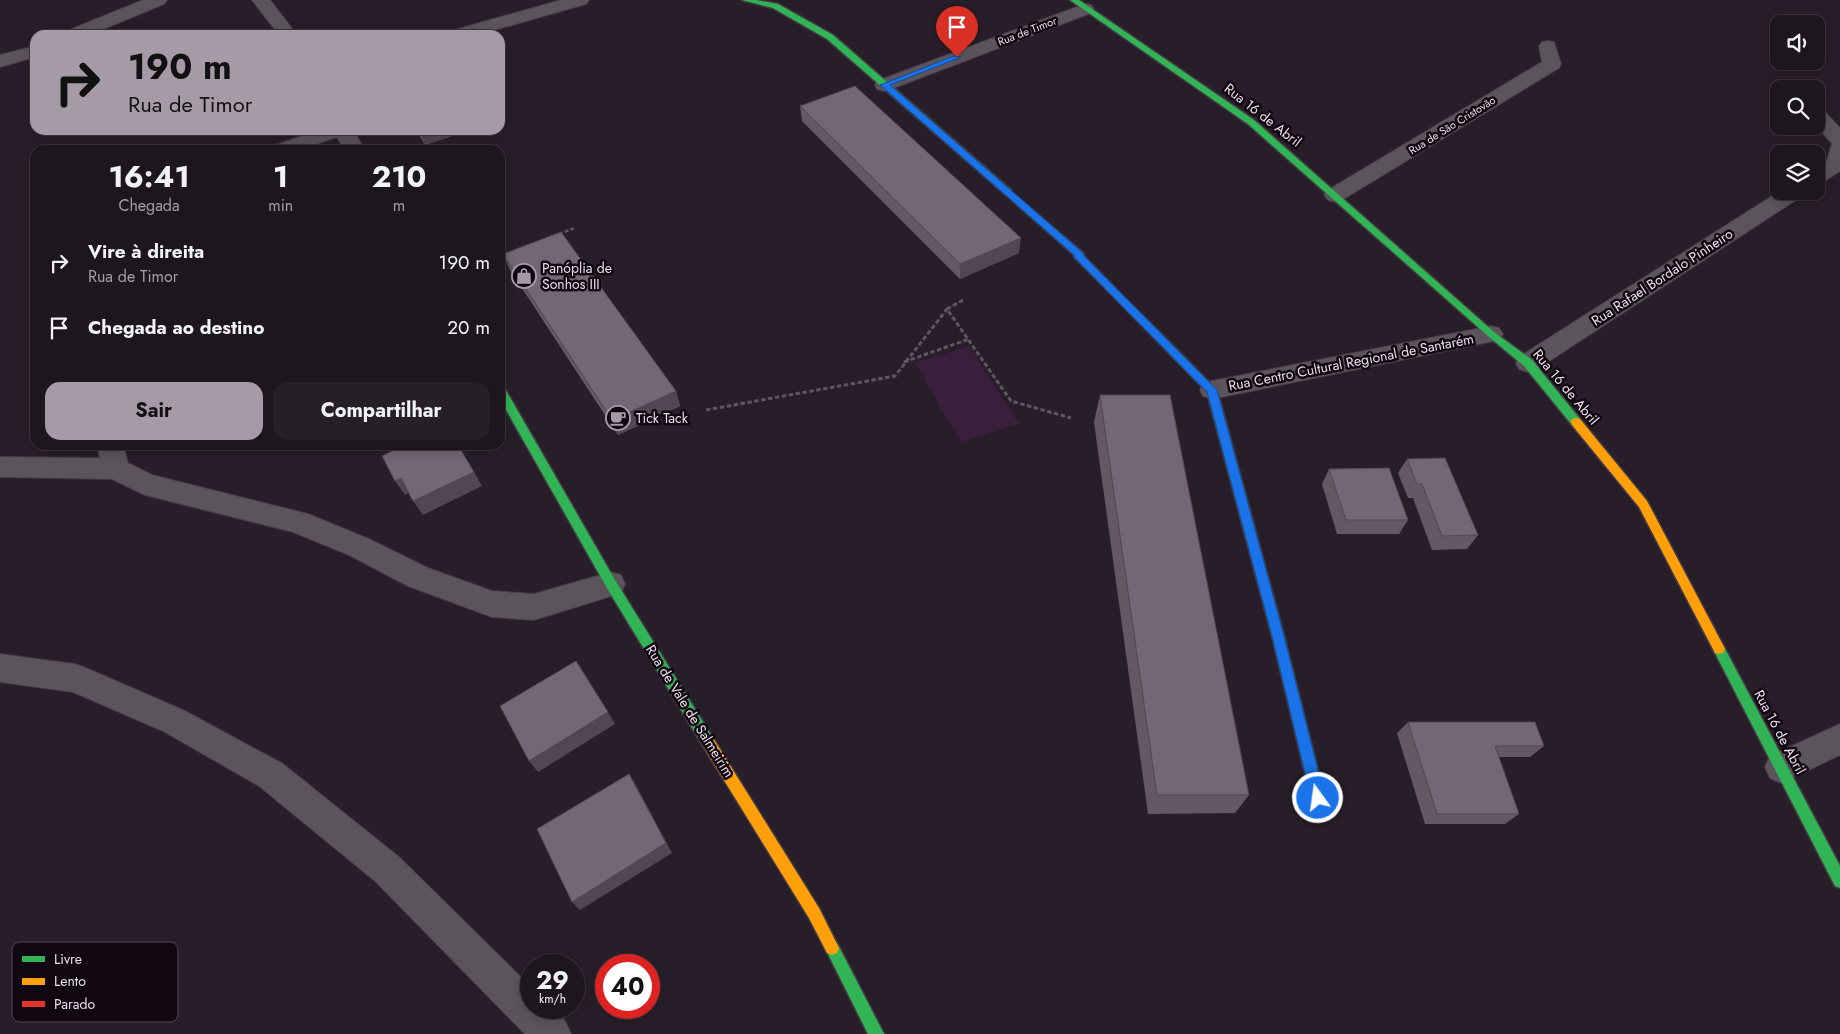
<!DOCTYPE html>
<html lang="pt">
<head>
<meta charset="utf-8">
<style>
	:root { --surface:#1e161f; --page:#261f28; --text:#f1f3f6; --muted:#a19fa4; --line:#3c353d; --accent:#a79aa7 }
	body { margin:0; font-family:Jost,sans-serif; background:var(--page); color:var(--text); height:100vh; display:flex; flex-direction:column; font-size:19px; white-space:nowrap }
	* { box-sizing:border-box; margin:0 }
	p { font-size:16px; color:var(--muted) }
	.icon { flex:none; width:28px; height:28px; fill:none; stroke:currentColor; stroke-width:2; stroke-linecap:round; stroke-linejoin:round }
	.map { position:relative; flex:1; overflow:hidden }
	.side { position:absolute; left:30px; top:145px; width:475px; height:305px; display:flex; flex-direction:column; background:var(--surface); border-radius:15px; box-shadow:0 2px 12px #0003,0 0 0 1px var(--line) }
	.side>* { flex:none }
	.hud { position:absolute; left:30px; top:30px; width:475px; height:105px; border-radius:15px; box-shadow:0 2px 12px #0003,0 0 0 1px var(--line); background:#a79aa7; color:#111; overflow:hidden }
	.tools { position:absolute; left:1770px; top:15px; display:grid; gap:10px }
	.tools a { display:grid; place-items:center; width:55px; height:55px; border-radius:10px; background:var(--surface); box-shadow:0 2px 12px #0003,0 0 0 1px var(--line); font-size:25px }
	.speed { position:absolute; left:520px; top:954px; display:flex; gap:10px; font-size:25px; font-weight:700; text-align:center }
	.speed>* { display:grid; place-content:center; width:65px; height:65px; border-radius:50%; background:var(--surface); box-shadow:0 2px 12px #0003,0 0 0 1px var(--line); line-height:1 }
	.speed small { font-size:12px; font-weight:400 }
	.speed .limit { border:8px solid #d22; background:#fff; color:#111 }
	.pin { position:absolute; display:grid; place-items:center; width:42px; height:42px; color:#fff; margin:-51px -21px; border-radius:50% 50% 50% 0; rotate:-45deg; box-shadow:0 0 5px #0007 }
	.pin .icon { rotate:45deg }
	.me { position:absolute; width:55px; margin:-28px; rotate:346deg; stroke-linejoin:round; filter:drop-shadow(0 0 4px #0008) }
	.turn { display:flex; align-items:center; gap:18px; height:105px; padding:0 15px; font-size:22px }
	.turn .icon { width:65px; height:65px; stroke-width:2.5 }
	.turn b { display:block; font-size:35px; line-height:42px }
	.eta { display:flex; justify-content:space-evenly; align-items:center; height:85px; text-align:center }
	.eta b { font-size:30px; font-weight:700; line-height:35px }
	.action { display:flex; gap:10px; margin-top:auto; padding:10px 15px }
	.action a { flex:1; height:58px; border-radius:15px; background:var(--accent); color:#111; font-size:20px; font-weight:700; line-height:58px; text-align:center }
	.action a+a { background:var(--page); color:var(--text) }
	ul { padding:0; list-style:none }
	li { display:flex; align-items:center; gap:15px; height:65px; padding:0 15px }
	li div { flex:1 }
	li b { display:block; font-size:19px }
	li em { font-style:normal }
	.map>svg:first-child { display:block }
	.green { fill:#3a1f3d }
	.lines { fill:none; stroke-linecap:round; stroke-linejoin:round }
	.street-casing { stroke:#443b45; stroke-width:2 }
	.fast-casing { stroke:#443b45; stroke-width:3 }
	.slow-casing { stroke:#443b45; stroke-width:3 }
	.jam-casing { stroke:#443b45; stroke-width:3 }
	.path-far1 { stroke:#5e555e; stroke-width:2.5; stroke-dasharray:4 2; stroke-linecap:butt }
	.path { stroke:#5e555e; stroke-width:3; stroke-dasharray:4.5 2.5; stroke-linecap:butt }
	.street { fill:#5c545c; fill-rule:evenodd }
	.fast { fill:#30b455; fill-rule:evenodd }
	.slow { fill:#ff9f0a; fill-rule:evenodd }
	.jam { fill:#e5322d; fill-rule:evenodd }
	.wall { fill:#645865 }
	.shaded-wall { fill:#514752 }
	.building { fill:#746675; stroke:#514752 }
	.route { fill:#1a73e8; stroke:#114b97 }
	.labels { text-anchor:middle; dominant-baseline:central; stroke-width:5; stroke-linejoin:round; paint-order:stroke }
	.far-street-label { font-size:11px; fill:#ebddeb; stroke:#100710 }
	.street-label { font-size:14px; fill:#ebddeb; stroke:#100710 }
	.poi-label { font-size:14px; fill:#ebddeb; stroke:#100710; text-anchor:start }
	.key { fill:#100710; stroke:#524752; stroke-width:1 }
	.key-label { font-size:14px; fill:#ebddeb }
</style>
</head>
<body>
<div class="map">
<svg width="1840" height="1034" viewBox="0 0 1840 1034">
	<rect width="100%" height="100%" fill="#281e29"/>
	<path class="green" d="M969,346l50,78 -58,18 -46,-79z"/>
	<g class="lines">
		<defs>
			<g id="street">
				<path d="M143,0h24l-3,4 -75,31h-25l3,-4z"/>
				<path d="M252,0h18l27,35h-18z"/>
				<path d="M561,0h28l-3,4 -109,31h-29l3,-4z"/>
				<path d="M1085,4l6,1 3,4 -3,4 -200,76 -7,2 -7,-2 -2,-4 2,-4z"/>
				<path d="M1548,41l6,1 7,22 -2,4 -217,132 -7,2 -7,-2 -4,-5 4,-5 214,-128 -3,-16 3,-4z"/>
				<path d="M35,46v11l-35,10v-12z"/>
				<path d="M1816,108l7,2 17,18v43l-17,11 -7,2v-15l11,-8 5,-18 -16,-17z"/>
				<path d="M319,130h34l12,20h-20l-8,-13 -38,13h-29l3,-4z"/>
				<path d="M1780,191h25l-3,5 -265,173 -9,3 -9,-3 -3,-6 3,-6z"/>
				<path d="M1491,326l8,2 4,6 -4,6 -287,59 -9,-3 -3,-6 3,-6 9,-3z"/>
				<path d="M97,445h26l5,18 24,12 156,39 61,25 59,29 64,23 42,3 77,-22 10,3 4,9 -4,9 -87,27 -42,-3 -84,-31 -59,-31 -56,-23 -148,-37 -33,-16 -112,-2v-20l100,1z"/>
				<path d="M0,654l75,10 11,4 99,43 98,53 116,93 132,130v21h21l13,13 6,13h-46l-150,-153 -116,-95 -96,-55 -90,-39 -73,-10z"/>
				<path d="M1840,724v31l-59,28 -11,-5 -5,-11 5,-11z"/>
			</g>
			<g id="fast">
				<path d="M742,0h14l22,4 55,31 179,156v4h-6l-179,-156 -54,-31z"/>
				<path d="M1070,0h9l175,120 240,212 38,28 48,59 1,3 -1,3h-8l-48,-59 -36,-30 -240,-212z"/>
				<path d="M1112,287l3,1 102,102 67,246 41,162 -2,5 -5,2 -5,-2 -2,-5 -39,-162 -65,-244 -98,-100 -2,-2z"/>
				<path d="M500,386l4,1 111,193 98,158 2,4 -2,4 -5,2 -5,-2 -96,-158 -107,-189z"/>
				<path d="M1719,644l4,1 117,221v22l-5,-2 -120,-233 -2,-4 2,-4z"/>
				<path d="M832,941l5,2 47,91h-16l-43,-86 2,-5z"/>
			</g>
			<g id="slow">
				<path d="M1576,418l4,1 67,82 76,144 2,4 -2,4 -4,1 -4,-1 -76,-146 -67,-82 -1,-3 1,-3z"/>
				<path d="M708,736l5,2 106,170 20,40 -2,5 -5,2 -5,-2 -18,-35 -106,-172 -2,-4 2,-4z"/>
			</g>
			<path id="jam" d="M1009,190l74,63 1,3 31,32v4h-6l-34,-34 -1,-3 -68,-60v-4z"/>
		</defs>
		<use href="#street" class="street-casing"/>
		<use href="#fast" class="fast-casing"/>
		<use href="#slow" class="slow-casing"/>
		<use href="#jam" class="jam-casing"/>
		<g class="path-far1">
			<path d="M559,234l16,-6"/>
			<path d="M500,259l7,-3"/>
		</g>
		<g class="path">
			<path d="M963,300l-16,9 64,92 60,17"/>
			<path d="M904,362l65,-23"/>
			<path d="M706,410l189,-34 52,-67"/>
		</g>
		<use href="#street" class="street"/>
		<use href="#fast" class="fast"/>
		<use href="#slow" class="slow"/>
		<use href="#jam" class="jam"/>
	</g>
	<g class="wall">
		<path d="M800,106l219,147 -59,26 -158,-158z"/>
		<path d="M416,130h54l-45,15z"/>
		<path d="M503,254l173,137 4,15 -62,29 -108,-165z"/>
		<path d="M1100,395l149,400 -14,18 -87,1 -54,-392z"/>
		<path d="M1407,459l71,76 -11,14 -35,1 -19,-52h-5l-10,-25z"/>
		<path d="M1329,469l79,51 -9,14h-62l-15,-50z"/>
		<path d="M1408,722l136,24 -14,11h-31l20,57 -14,10h-80l-28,-91z"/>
	</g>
	<g class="shaded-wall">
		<path d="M419,130h51l-45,15z"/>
		<path d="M1021,238l-2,15 -59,26v-15z"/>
		<path d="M676,391l4,15 -62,29 -6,-15z"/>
		<path d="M474,472l8,14 -59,29 -10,-14z"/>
		<path d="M401,478l10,14 -6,3 -10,-14z"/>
		<path d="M608,712l7,12 -77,48 -9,-11z"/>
		<path d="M629,774l7,11 36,68 -92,57 -8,-8z"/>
	</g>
	<g class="building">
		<path d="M855,86l166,152 -61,26 -160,-158z"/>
		<path d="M561,232l115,159 -64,29 -109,-166z"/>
		<path d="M1100,395h70l79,400h-92z"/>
		<path d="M405,445h53l16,27 -61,29 -12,-23 -6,3 -13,-25z"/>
		<path d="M1445,458l33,77 -36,1 -20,-52h-5l-10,-25z"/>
		<path d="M1389,468l19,52h-62l-17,-51z"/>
		<path d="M576,661l32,51 -79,49 -29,-55z"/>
		<path d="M1408,722h127l9,24h-49l24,68h-82z"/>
		<path d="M629,774l37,69 -94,59 -35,-73z"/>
	</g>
	<path class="route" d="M954,56l7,1 -71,28 193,168 1,3 133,134 67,246 41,162 -2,5 -5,2 -5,-2 -2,-5 -39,-162 -65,-244 -132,-134 -1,-3 -194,-170z"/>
	<defs>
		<symbol id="shop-ring" viewBox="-11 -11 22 22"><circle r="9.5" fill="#100710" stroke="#a79aa7" stroke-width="1.5"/><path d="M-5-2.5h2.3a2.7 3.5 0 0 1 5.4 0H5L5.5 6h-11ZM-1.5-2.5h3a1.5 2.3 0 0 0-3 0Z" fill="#a79aa7"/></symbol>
		<symbol id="cafe-ring" viewBox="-11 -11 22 22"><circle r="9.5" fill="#100710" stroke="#a79aa7" stroke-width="1.5"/><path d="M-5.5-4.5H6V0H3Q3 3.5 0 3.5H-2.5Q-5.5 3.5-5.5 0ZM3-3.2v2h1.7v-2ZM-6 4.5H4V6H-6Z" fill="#a79aa7"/></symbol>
	</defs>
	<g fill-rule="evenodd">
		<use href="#shop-ring" x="510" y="262" width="28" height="28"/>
		<use href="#cafe-ring" x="604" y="404" width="28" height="28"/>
	</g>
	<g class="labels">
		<g class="far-street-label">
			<text transform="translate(1027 31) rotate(-21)">Rua de Timor</text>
			<text transform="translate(1452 125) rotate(-32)">Rua de São Cristovão</text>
		</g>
		<g class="street-label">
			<text transform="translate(1263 115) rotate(38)">Rua 16 de Abril</text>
			<text transform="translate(1662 277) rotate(-33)">Rua Rafael Bordalo Pinheiro</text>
			<text transform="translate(1351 362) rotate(-11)">Rua Centro Cultural Regional de Santarém</text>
			<text transform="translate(1566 387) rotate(50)">Rua 16 de Abril</text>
			<text transform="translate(690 711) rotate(58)">Rua de Vale de Salmeirim</text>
			<text transform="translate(1780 732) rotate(62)">Rua 16 de Abril</text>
		</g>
		<g class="poi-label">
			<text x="542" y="268">Panóplia de<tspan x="542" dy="16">Sonhos III</tspan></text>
			<text x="636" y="418">Tick Tack</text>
		</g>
	</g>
	<rect x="12" y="942" width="166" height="80" rx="8" class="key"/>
	<rect x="22" y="956" width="23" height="6" fill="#30b455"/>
	<rect x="22" y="978" width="23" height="7" fill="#ff9f0a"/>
	<rect x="22" y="1001" width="23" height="6" fill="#e5322d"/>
	<g class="key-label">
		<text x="54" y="964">Livre</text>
		<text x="54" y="986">Lento</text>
		<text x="54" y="1009">Parado</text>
	</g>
</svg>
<div class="tools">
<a><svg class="icon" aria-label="sound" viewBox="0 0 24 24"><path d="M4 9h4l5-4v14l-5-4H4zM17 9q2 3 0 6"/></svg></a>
<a><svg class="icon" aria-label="search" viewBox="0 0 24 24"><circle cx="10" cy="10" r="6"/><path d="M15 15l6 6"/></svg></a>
<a><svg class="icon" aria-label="layers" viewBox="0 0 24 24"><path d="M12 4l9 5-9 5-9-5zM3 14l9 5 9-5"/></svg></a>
</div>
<div class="speed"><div>29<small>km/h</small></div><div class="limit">40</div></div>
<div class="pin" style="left:957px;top:57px;background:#d93025"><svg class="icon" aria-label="arrive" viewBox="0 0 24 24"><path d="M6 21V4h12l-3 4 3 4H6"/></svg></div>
<svg class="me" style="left:1318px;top:798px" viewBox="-20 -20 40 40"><circle r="17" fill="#1a73e8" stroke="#fff" stroke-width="3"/><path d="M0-11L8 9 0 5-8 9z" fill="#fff"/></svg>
<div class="hud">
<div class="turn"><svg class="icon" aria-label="right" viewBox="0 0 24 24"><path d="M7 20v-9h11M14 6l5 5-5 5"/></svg><div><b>190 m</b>Rua de Timor</div></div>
</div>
<section class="side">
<div class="eta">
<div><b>16:41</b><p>Chegada</p></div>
<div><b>1</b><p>min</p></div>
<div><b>210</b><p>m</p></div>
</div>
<ul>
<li><svg class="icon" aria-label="right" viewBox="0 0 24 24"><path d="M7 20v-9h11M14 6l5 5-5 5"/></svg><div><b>Vire à direita</b><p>Rua de Timor</p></div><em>190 m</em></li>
<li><svg class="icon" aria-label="arrive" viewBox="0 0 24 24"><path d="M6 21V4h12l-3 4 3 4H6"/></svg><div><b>Chegada ao destino</b></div><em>20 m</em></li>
</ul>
<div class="action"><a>Sair</a><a>Compartilhar</a></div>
</section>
</div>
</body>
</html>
